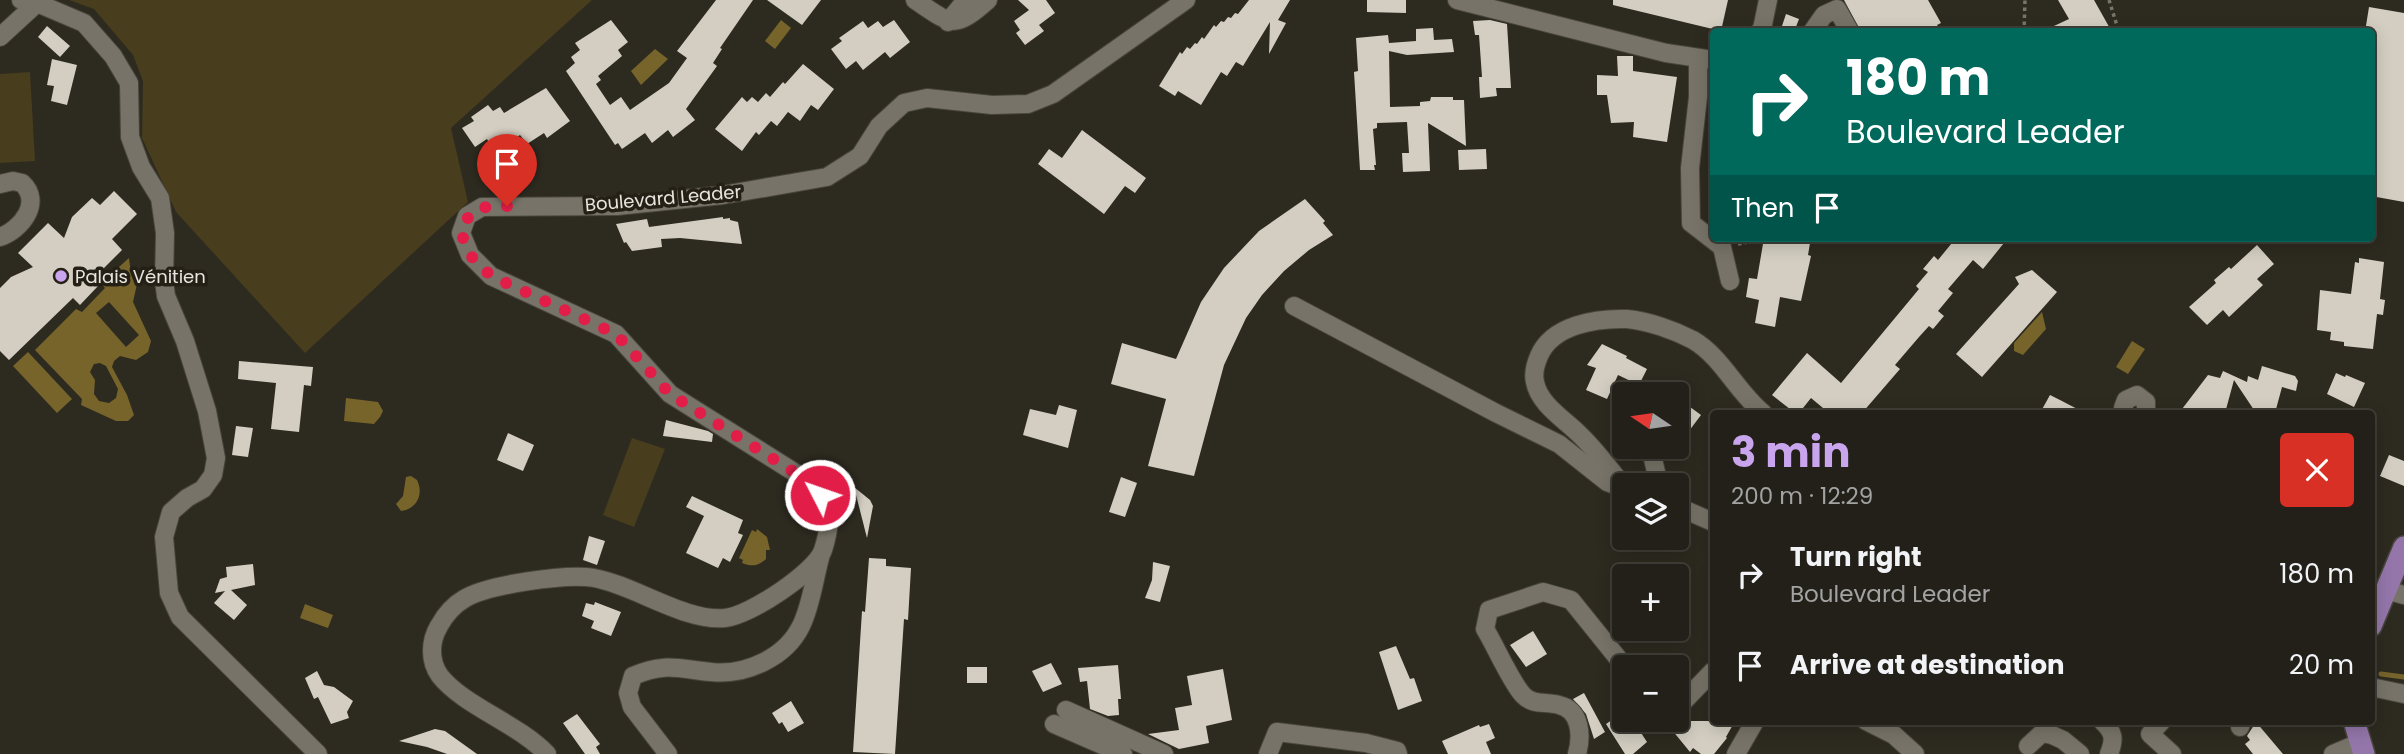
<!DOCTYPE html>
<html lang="en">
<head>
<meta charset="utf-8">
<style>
	:root { --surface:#222018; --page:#2a2821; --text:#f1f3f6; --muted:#a2a3a2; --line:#3f3e37; --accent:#c9a5ee }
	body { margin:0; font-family:Poppins,sans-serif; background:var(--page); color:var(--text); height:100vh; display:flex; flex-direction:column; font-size:26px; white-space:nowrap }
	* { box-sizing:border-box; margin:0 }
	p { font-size:23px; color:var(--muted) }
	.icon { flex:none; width:38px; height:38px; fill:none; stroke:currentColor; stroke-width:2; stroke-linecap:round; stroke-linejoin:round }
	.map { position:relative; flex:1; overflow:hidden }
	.sheet { position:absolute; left:1710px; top:410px; width:665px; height:315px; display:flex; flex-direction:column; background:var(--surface); border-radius:7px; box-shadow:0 4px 18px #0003,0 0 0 2px var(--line) }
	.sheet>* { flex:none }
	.guide { position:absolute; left:1710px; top:28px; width:665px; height:214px; border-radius:7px; box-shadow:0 4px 18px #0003,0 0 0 2px var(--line); background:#00695c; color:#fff; overflow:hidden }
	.needle { width:46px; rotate:283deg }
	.buttons { position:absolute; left:1612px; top:382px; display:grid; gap:14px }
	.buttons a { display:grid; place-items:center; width:77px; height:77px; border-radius:7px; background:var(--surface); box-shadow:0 4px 18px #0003,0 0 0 2px var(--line); font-size:35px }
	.pin { position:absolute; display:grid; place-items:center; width:60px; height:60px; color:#fff; margin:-72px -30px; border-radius:50% 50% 50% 0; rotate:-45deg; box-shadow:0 0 7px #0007 }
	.pin .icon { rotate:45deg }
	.me { position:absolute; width:77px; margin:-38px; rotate:311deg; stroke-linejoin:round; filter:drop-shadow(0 0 5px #0008) }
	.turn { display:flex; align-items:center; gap:24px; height:147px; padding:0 21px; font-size:32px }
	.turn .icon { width:91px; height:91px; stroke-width:2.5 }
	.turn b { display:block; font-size:49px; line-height:60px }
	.then { display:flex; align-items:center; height:66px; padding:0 21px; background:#0003; gap:14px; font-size:26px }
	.round { display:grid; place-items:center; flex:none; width:74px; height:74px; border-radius:7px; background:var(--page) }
	.overview { display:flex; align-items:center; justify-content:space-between; height:119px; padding:0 21px }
	h1 { font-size:42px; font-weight:700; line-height:52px; color:var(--accent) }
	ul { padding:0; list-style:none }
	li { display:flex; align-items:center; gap:21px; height:91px; padding:0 21px }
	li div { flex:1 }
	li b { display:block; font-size:26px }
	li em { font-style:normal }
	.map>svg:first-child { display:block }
	.green { fill:#483d1d }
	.water { fill:#77642b }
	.pier { fill:#2d2a20 }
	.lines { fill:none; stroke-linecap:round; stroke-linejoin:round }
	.stream { stroke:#77642b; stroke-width:5 }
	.building { fill:#d3cec1 }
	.minor-casing { stroke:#48453c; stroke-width:20 }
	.major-casing { stroke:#48453c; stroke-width:24 }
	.path { stroke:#78756d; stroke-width:3.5; stroke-dasharray:3.5 3.5; stroke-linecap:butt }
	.minor { stroke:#777368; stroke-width:18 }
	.major { stroke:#9476aa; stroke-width:21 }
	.route { stroke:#e11d48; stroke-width:12; stroke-dasharray:0 21.6 }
	.poi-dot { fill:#c9a5ee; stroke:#242016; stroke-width:2.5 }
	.labels { text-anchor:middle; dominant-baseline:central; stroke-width:7; stroke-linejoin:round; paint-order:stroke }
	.street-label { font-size:18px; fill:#e7e5df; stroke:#242016 }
	.poi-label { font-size:18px; fill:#e7e5df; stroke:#242016; text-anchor:start }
</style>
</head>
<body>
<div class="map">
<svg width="2404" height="754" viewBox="0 0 2404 754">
	<rect width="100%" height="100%" fill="#2d2a20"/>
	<g class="green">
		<path d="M69,0h523l-141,128 17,74 -163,151 -129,-141 -34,-74 1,-57 -10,-26 -39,-46z"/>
		<path d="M30,72l5,89 -35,2v-89z"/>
		<path d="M632,438l33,11 -31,78 -31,-12z"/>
	</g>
	<g class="water">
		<path d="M781,20l10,8 -16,21 -10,-8z"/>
		<path d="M655,49l13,10 -27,26 -10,-14z"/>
		<path d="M129,258l2,16 6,10 -4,18 18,39 -3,11 -12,8 -16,-4 -6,5 -2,6 15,28 7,20 -6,6h-12l-35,-16 1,-6 -47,-49 41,-41 6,3 23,-24 -4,-5z"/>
		<path d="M2042,312l4,17 -23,26 -9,-4v-8z"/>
		<path d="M2132,341l13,8 -17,25 -12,-7z"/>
		<path d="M28,352l44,47 -15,14 -44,-47z"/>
		<path d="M346,398l32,4 5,9 -3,6 -6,7 -30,-3z"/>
		<path d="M411,476l6,4c7,14 0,29 -16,31l-5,-7 7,-8 3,-19z"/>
		<path d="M757,529l10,8 3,13h-4v9c-8,7 -14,8 -24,4l1,-3 -4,-2 13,-28 4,2z"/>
		<path d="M305,604l28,11 -5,13 -28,-10z"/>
	</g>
	<g class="pier">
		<path d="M109,302l30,33 -13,12 -30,-34z"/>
		<path d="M100,363l6,3 12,23 -2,9 -7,5 -10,-2 -5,-7 1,-14 -5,-8 4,-8z"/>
	</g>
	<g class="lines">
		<path class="stream" d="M2381,674l23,3"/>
	</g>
	<g class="building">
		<path d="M716,0h37l-33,48 2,1 -9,14 4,3 -31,43 9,11 -22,17 -5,-7 -16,13 -7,-10 -23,16 -4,-6 -3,2 -49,-74 9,-8 -4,-6 9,-7 -5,-7 36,-23 17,22 -10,8 4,6 -24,20 3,4 -5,4 14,21 11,-8 9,13 39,-27 18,-25 -10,-7z"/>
		<path d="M767,0h54l-19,25z"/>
		<path d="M1018,0h28l9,13 -16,12 5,6 -19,14 -9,-12 4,-3 -6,-9 15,-11z"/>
		<path d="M1249,0h41l-12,20 8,3 -17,31 1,-32 -27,44 -7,-4 -9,14 -6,-4 -20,33 -23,-14 -3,5 -16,-10 21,-34 2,2 5,-7 3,2 5,-6 2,1 5,-7 2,2 10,-14 2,2 5,-6 3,1 4,-5 3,1 4,-5 3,1z"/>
		<path d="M1367,0h39v13l-39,-1z"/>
		<path d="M1613,0h115l-7,31 -108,-26z"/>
		<path d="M1844,0h84l13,23 -4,2 4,7h-80z"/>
		<path d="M2058,0h36l18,32h-71l28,-13z"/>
		<path d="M2369,7l35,6v189l-33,-6v-164h-6z"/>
		<path d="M1786,14l13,5 -5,13h-14z"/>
		<path d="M894,20l16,22 -20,16 -5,-6 -22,18 -7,-9 -10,8 -15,-20 11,-8 -3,-3 24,-17 5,7 10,-7 5,6z"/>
		<path d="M1490,20l17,4 4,64h-15l1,8 -17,2 -1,-21h3l-3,-42h-4l-2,-14z"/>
		<path d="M47,26l23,20 -10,11 -22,-20z"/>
		<path d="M1433,28l1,12 18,-1 2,13 -47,3 -18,-4 1,56 30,-1v-4l10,-1 1,-4h22v3h11l2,46 -38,-23 2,48 -27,1 -1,-19h7l-2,-31 -30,1v5l-4,1 3,36h-2l1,5h-15l-6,-98 4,-1 -2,-33 32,-3 1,8 27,-2v-12z"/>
		<path d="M1617,56h16v15l44,6 -10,65 -34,-5 1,-15 -23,1 -4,-28h-10v-20l21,1z"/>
		<path d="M52,59l25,6 -10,40 -16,-4 3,-15 -7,-1z"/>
		<path d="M803,64l31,25 -16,21 -7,-5 -11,16 -12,-9 -11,14 -6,-5 -12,14 -3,-3 -14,19 -27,-22 27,-32 5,5 5,-5 6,5 8,-9 4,4 13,-15 2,2z"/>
		<path d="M546,88l24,33 -23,17 -3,-5 -17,11 -7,-9 -16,12 -5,-6 -8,5 -4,-7 -12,8 -13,-19 12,-7 -3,-4 17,-12 5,6 7,-4 4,6z"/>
		<path d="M1082,130l64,48 -11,15 -10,-7 -21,28 -66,-50 11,-15 13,9z"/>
		<path d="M1486,149l1,20 -28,1 -1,-20z"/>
		<path d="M114,191l23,23 -25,25 10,11 -29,29 6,6 -19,20 -7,-7 -64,62 -9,-9v-63l11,-11 22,-10 -15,-14 30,-30 16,15 8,-21 20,-19 8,7z"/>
		<path d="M1305,199l20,22 -2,2 10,12 -24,15 -25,21 -22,24 -16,23 -22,47 -30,111 -46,-10 18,-67 -55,-15 11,-41 54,16 25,-57 23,-34 35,-37z"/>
		<path d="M723,217v2l7,-1v2l8,2 4,22 -62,-6 -19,1 1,8 -30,4 -6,-9 -2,1 -8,-19 31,-5 2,8z"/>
		<path d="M1764,238h16l30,5 -2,12 3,1 -10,45 -21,-4 -5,30 -20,-4 4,-23 -13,-3 3,-19 8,1z"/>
		<path d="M1956,238h52l-25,31 -10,-9 -25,29 5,4 -15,18 6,5 -11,13 -4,-3 -10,11 -24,28 5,4 -38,44h-33l-18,-15 -12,15h-4l-23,-18 35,-42 34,30 78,-94 -3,-3 12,-14 -5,-3 11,-13 4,4z"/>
		<path d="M2257,245l17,19 -17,15 6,6 -34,32 -6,-7 -16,15 -18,-18 27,-24 -2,-3 15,-13 2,2z"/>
		<path d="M2359,258l25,4 -4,37 5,1 -2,15 -6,-1 -4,35 -29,-3v-4l-14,-2 1,-8 -14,-2 3,-40 31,4 4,-32 4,1z"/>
		<path d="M2032,270l25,22 -75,85 -26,-23 63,-70 -4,-7z"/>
		<path d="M1602,344l25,12 -1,2 21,11 -8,16 -21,-10 -11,24 -21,-9 10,-22 -9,-3z"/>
		<path d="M239,361l74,6 -2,19 -7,-1 -5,47 -28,-3 5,-46 -38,-4z"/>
		<path d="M2262,366l33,10 3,5 -2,10 -14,-4 -7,26h-19l-22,-33 -9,33h-46l29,-38 12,3 3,-7 24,11 1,-6 10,4z"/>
		<path d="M2336,373l9,4 1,-2 19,8 -11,24 -27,-13z"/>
		<path d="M2050,395l10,5 25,13h-45z"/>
		<path d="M1686,404l15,11 -15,20 -10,-8v-11z"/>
		<path d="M1059,405l18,5 -9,38 -45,-13 7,-26 26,6z"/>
		<path d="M666,420l42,11 5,3 -1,8 -49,-6z"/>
		<path d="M236,426l17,2 -5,29 -16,-2z"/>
		<path d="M508,433l26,12 -11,26 -26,-11z"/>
		<path d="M2389,455l15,6v25l-24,-10z"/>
		<path d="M1121,477l16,6 -12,34 -16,-5z"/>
		<path d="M854,487l16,13 3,6 -6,32z"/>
		<path d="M692,496l51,24 -5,13 5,2 -13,27 -7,-4 -5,10 -32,-15 18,-37 -18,-9z"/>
		<path d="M589,536l16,5 -8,24 -14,-5z"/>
		<path d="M869,558l17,1v7l25,2 -3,52 -4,-1 -9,135 -42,-2 9,-141 3,1z"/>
		<path d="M1153,562l17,4 -10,36 -15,-4 7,-18z"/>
		<path d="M253,564l2,21 -24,5 16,15 -13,15 -20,-17 11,-12 -10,2 5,-14 7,-2 -1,-10z"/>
		<path d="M595,602l26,10 -10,24 -20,-8 3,-7 -12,-5 4,-13 8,2z"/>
		<path d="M1533,631l14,23 -21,13 -16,-22z"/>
		<path d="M1396,646l14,33 4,-1 8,23 -24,9 -19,-58z"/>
		<path d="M1051,663l11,21 -19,8 -11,-21z"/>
		<path d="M1118,665l3,34h-3l1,16 -11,1 -18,-7 -3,-28 -7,1 -2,-14z"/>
		<rect x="967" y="667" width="20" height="16"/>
		<path d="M1223,669l9,51 -26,6 3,17 -30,6 -31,-15 31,-4 -4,-22 17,-3 -5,-29z"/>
		<path d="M317,671l7,14 10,2 19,14 -6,11 2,6 -18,6 -13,-27 -4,2 -9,-21z"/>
		<path d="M1584,693l21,39 -11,7 -8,-25 -13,-15z"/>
		<path d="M791,701l13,22 -16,9 -6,-10 -3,2 -7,-11z"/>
		<path d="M577,714l23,30 -4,3 4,7h-15l-22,-31z"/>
		<path d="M1619,715l2,4h11l15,23 -14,12h-8l-19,-30z"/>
		<path d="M1663,719h28l-1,2h45l-9,16 1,1 -13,16h-13l-8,-6 -3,4z"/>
		<path d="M2256,722l27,32h-30l-8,-10 5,-4 -3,-4z"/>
		<path d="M1489,724l6,14 -9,4 5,12h-43l-6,-13 37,-16 1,2z"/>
		<path d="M435,729l10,2 32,23h-30l-20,-7 -28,-6z"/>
	</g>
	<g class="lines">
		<defs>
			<g id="minor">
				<path d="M21,0l16,3 47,20 29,33 16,27 1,54 11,30 19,31 5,35 -1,48 2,15 19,45 22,70 9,47 -3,17 -10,14 -16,9 -16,14 -7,25 5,56 11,24 138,137"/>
				<path d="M915,0c36,24 38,31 73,0"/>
				<path d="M1457,0l209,53 47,7"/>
				<path d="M948,22l18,-22"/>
				<path d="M1759,32l3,-3 6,-29"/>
				<path d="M1812,32l12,-17 13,-6 13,23"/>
				<path d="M0,37l37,-34"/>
				<path d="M1698,59v38l-8,71 1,55 31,24 8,34"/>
				<path d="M0,184l13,-3 9,2c21,19 -1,47 -22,54"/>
				<path d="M1294,306l202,107 63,31 48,38 11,4"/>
				<path d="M2125,413l-2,-5 3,-8 11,-5 9,7v11"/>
				<path d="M1650,446l9,39"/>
				<path d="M1624,487c-14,-18 -28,-37 -45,-53 -15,-15 -40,-30 -44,-52 -2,-8 1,-19 4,-26 13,-31 57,-38 88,-37 21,2 47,11 66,21 29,17 44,52 70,73"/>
				<path d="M1676,506l37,16"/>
				<path d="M2375,597l11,-7 18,5"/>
				<path d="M2371,687l33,7"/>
				<path d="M1676,704l6,-1 31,-32"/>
				<path d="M1066,710l98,44"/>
				<path d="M1866,721l28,14 21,19"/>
				<path d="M2102,721c12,11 13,18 7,33"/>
				<path d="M2162,721l-12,13 22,20"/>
				<path d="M1054,724l69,30"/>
				<path d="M2240,727l2,-6"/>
				<path d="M2028,746l14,-13 10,2 11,5 17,14"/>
				<path d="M547,754c-30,-31 -83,-48 -107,-78 -11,-15 -10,-35 -1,-50 6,-11 13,-20 25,-27 22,-14 103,-26 130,-21 40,7 91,44 131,40 24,-2 91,-46 98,-68 11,-34 7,-45 -18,-71l-135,-85 -54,-60 -125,-58 -21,-21 -9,-22 6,-17 15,-9 135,-1 106,-11 104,-18 33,-21 19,-30 25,-23 23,-5 65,7 36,-1 25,-10 133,-94"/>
				<path d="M668,754l-36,-47 -4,-14 5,-17c32,-14 46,-7 78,-4 35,4 75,-15 90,-46 10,-20 13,-46 19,-68"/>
				<path d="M1268,754l9,-22 89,11 31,8 1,3"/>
				<path d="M1577,754c5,-18 4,-44 -18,-49 -13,-4 -26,1 -36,-10 -12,-13 -28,-50 -38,-66l4,-19 54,-18 28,8 54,67"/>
				<path d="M1736,754l19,-33"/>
				<path d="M2333,754l26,-11"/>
			</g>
			<g id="major">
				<path d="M2371,626l33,-79"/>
				<path d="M2354,721l10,33"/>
			</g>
		</defs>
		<use href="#minor" class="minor-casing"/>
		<use href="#major" class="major-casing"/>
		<g class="path">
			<path d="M2109,0l10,32"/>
			<path d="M2024,32l1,-32"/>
			<path d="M1738,244l7,-1 5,-5"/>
		</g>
		<use href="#minor" class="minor"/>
		<use href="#major" class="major"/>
	</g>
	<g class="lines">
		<path class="route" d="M507,206c-28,1 -36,-1 -46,27l9,22 21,21 125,58 54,60 135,85 15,16"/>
	</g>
	<circle class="poi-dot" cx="61" cy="276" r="7"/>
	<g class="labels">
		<g class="street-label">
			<text transform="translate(663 198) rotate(-5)">Boulevard Leader</text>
		</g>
		<g class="poi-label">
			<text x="75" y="276">Palais Vénitien</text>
		</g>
	</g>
</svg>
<div class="buttons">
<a><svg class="needle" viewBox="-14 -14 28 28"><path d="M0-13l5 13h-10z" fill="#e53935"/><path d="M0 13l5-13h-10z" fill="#a2a3a2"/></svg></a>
<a><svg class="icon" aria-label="layers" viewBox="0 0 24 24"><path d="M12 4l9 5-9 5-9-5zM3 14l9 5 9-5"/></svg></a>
<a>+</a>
<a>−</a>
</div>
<div class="pin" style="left:507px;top:206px;background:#d93025"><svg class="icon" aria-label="arrive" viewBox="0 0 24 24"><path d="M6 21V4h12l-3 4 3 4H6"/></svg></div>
<svg class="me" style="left:820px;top:495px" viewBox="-20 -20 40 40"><circle r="17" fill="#e11d48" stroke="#fff" stroke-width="3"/><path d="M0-11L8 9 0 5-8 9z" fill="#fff"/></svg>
<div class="guide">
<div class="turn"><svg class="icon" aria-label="right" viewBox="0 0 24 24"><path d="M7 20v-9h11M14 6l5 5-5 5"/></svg><div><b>180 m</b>Boulevard Leader</div></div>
<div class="then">Then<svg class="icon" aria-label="arrive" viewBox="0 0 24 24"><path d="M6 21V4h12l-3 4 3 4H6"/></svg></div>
</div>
<section class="sheet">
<div class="overview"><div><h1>3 min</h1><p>200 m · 12:29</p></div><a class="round" style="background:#d93025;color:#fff"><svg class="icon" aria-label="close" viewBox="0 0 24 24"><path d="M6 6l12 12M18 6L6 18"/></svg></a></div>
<ul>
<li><svg class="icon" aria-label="right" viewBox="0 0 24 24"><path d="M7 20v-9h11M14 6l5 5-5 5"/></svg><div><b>Turn right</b><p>Boulevard Leader</p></div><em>180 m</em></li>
<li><svg class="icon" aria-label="arrive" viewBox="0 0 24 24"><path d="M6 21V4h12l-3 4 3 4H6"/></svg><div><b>Arrive at destination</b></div><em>20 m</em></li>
</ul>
</section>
</div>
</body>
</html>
